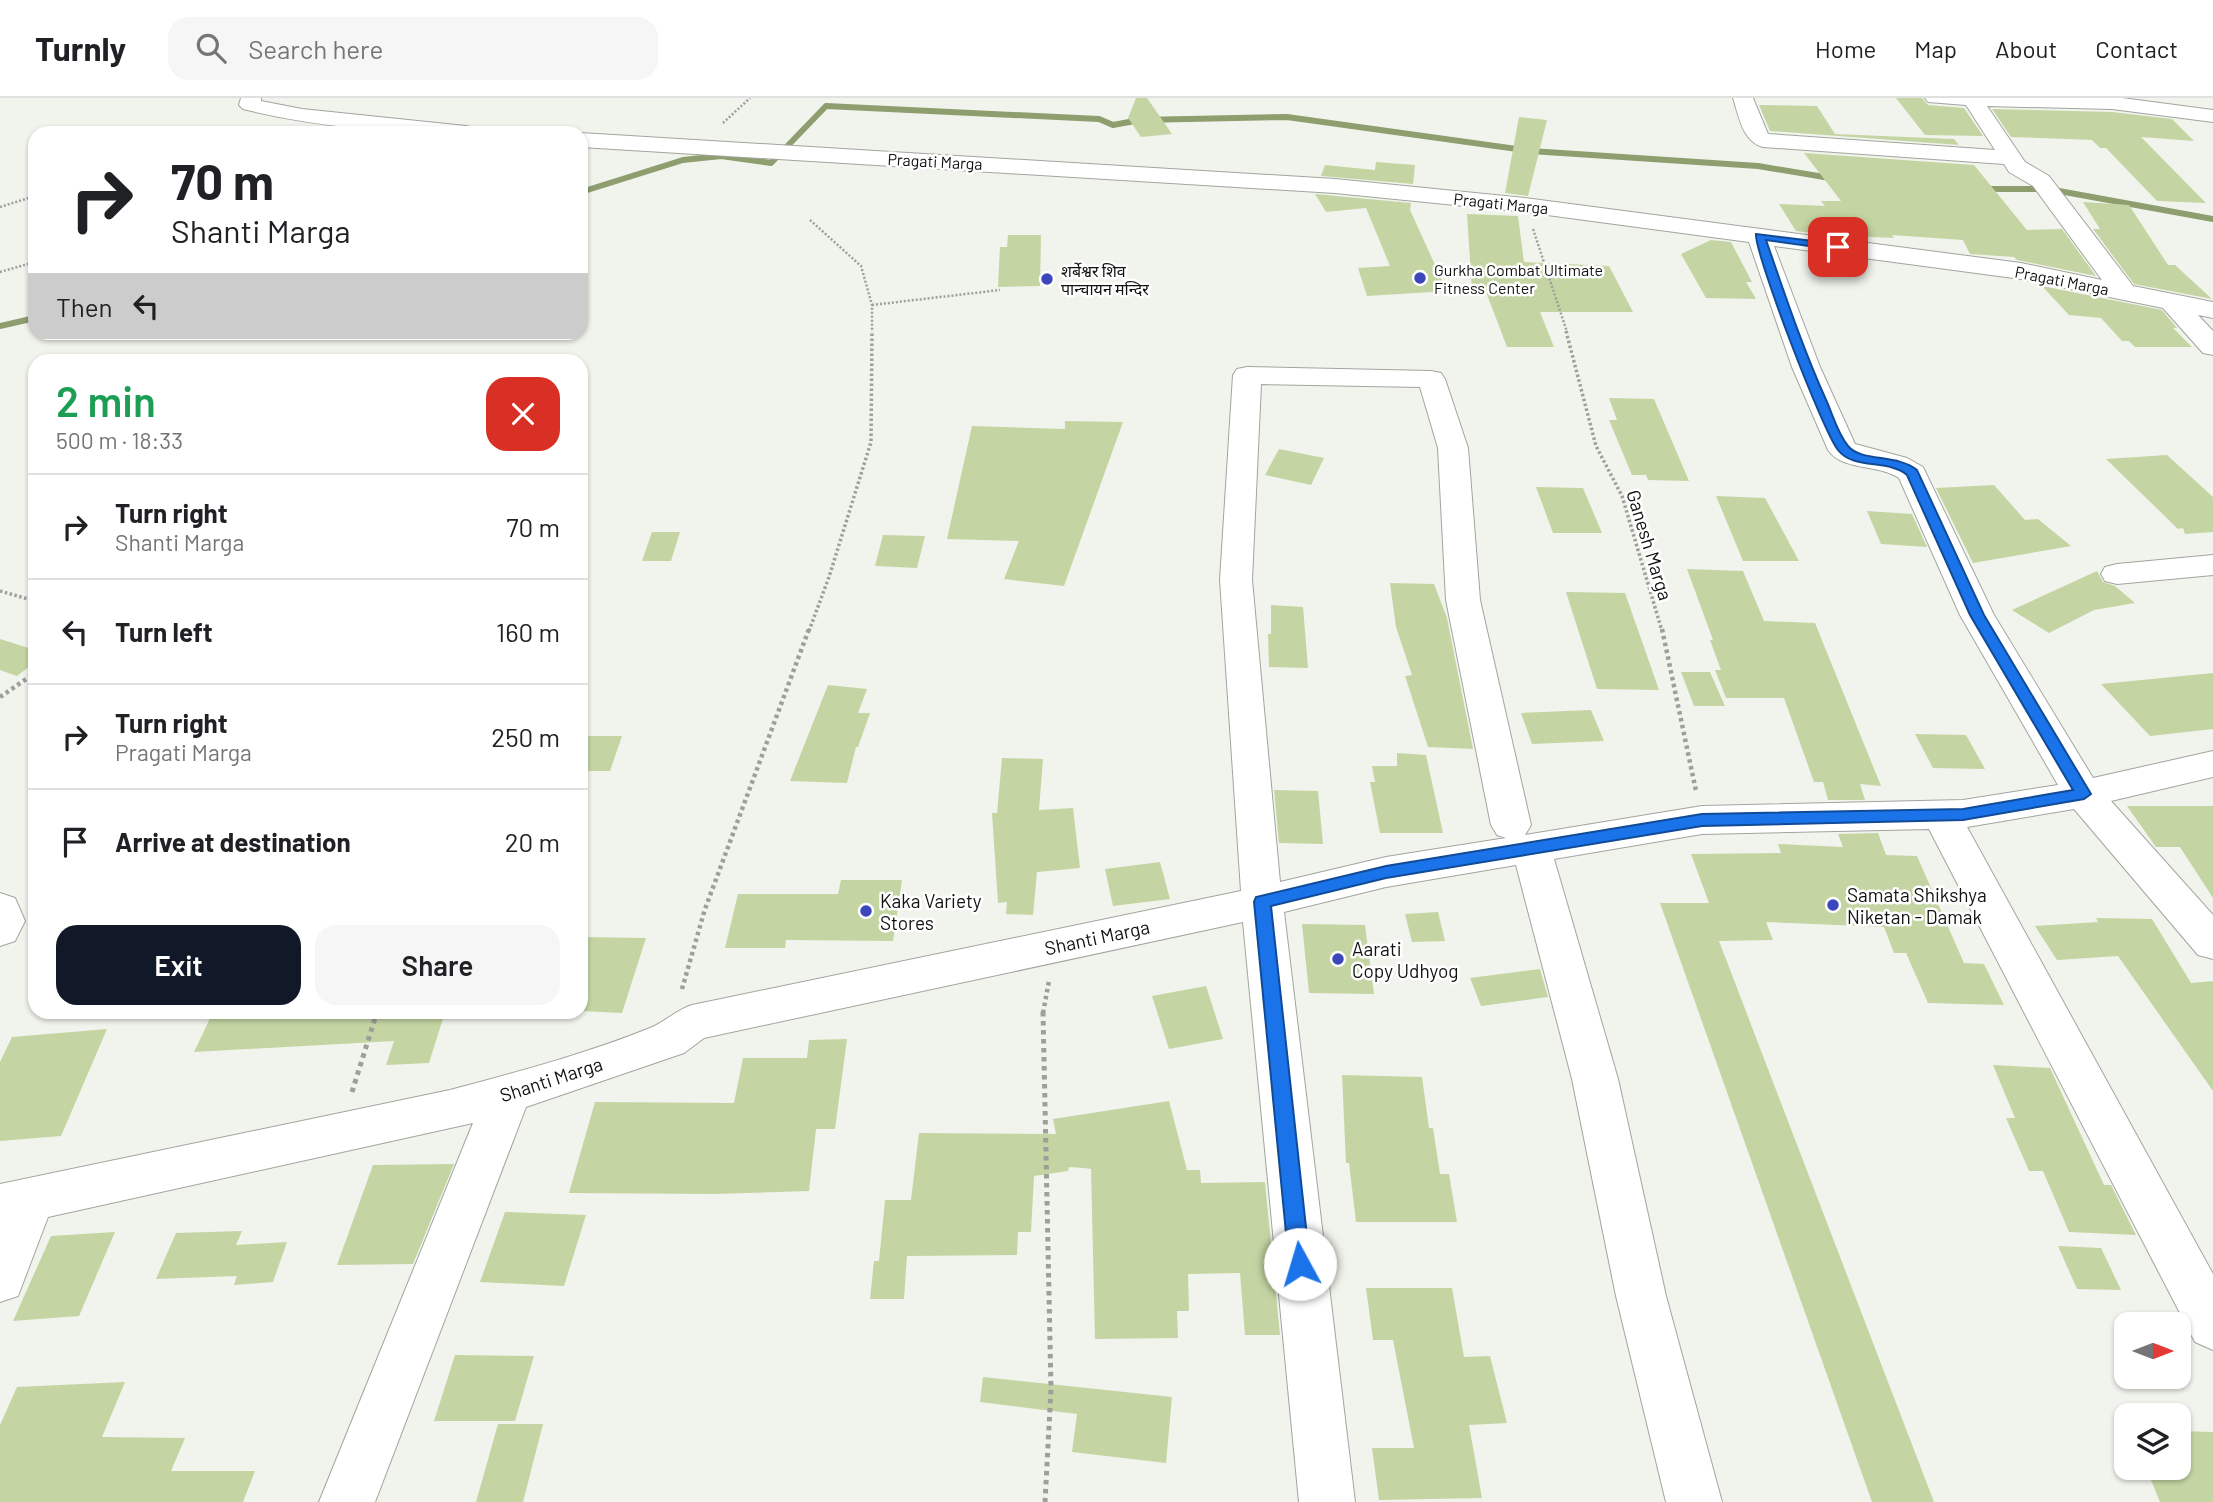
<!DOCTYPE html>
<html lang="en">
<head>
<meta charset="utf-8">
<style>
	:root { --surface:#fff; --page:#f6f6f6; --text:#202124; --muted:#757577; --line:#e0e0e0; --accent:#111827 }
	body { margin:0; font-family:Barlow,"Noto Sans Devanagari",sans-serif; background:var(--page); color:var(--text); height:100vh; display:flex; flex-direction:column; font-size:26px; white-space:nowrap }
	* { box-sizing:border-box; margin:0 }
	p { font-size:23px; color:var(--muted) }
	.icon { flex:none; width:38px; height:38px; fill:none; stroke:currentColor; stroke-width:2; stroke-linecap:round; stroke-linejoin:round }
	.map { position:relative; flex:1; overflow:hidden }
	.side { position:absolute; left:28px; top:256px; width:560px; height:665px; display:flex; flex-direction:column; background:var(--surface); border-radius:21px; box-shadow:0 2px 5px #0004 }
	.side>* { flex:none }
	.top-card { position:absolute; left:28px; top:28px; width:560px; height:214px; border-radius:21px; box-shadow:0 2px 5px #0004; background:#fff; color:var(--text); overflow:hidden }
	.needle { width:46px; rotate:90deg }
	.buttons { position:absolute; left:2114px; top:1214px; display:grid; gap:14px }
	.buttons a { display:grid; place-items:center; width:77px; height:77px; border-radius:14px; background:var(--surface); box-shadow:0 2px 5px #0004; font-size:35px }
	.pin { position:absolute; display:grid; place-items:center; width:60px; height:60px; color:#fff; margin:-30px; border-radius:14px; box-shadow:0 4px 10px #0006 }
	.me { position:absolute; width:77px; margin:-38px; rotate:354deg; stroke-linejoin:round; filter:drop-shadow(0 0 5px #0008) }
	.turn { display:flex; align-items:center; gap:24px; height:147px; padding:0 28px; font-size:32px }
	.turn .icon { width:91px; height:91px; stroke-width:2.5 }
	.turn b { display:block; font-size:49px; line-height:60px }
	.then { display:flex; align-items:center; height:66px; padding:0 28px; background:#0003; gap:14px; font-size:26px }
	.round { display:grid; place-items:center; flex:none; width:74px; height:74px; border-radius:21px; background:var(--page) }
	.headline { display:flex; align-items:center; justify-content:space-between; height:119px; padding:0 28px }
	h1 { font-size:42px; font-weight:600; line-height:52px; color:#1e9e55 }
	.primary-button { display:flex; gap:14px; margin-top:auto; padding:14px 28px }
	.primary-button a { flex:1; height:80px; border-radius:21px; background:var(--accent); color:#fff; font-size:28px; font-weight:600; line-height:80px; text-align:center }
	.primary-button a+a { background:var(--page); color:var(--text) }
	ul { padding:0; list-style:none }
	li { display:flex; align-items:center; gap:21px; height:105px; padding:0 28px; border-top:2px solid var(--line) }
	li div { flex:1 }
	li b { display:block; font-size:26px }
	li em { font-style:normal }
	header { display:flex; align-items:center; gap:42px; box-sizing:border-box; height:98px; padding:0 35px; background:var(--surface); border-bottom:2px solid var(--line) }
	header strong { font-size:33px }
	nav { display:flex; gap:38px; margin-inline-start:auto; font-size:24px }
	.search { width:490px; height:63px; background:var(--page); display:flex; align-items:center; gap:18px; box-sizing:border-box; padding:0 24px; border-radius:21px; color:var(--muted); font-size:26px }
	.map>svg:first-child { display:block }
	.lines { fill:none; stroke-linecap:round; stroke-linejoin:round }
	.stream { stroke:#8e9e6f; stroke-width:6 }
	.building { fill:#c4d5a3 }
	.minor-casing { stroke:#a2a59e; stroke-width:2 }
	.path-far3 { stroke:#9d9f9a; stroke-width:2.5; stroke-dasharray:2 2; stroke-linecap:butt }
	.path-far2 { stroke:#9d9f9a; stroke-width:3.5; stroke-dasharray:2.5 2.5; stroke-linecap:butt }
	.path-far1 { stroke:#9d9f9a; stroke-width:4.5; stroke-dasharray:3.5 3.5; stroke-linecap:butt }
	.path { stroke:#9d9f9a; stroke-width:5; stroke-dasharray:4.5 4.5; stroke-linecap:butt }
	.minor { fill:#fff; fill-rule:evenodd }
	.route { fill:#1a73e8; stroke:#114b97; stroke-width:2 }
	.poi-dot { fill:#3c47bb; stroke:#fff; stroke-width:2.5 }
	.labels { text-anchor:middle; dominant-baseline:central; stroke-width:5; stroke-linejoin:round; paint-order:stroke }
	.far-street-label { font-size:16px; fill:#111210; stroke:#fff }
	.far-poi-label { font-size:16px; fill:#111210; stroke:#fff; text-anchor:start }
	.street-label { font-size:19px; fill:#111210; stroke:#fff }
	.poi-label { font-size:19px; fill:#111210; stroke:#fff; text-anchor:start }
</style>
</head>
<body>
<header>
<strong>Turnly</strong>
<div class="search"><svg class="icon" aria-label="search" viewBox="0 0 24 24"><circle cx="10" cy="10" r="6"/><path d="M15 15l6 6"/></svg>Search here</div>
<nav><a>Home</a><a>Map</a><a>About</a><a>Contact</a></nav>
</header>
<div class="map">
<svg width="2213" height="1404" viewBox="0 0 2213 1404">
	<rect width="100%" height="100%" fill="#f1f4ec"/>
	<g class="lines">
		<g class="stream">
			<path d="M1981,91h67l165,30"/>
			<path d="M581,94l102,-32 38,-4 50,7 55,-57 273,13 14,6 27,-5 147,-3 244,34 227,15 78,13"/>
			<path d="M0,228l35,-8"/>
		</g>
	</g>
	<g class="building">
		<path d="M1136,0h11l25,36 -31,3 -13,-19z"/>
		<path d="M1896,0h26l6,7 36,3 19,28 -58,-1z"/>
		<path d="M1759,7l58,1 18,28 119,5 5,6 -189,-14z"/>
		<path d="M1992,11l120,3 60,7 22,22 -53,-4 65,66 -49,-2 -51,-53h-6l-8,-8 -81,-3z"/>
		<path d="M1519,19l28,3 -19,76 -23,-3z"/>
		<path d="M1804,55l170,12 53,65 35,-1 34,47 -79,-16 -3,-3 -44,-3 -7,-14 -71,-5 2,3 -67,-3 -31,-4 -17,-27 46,2 -4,-5h20z"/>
		<path d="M1376,64l39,3 -2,19 -92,-8 4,-11 50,5z"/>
		<path d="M1315,96l96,9 -1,7 37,81 -80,5 -9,-28 32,-2 -24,-58 -40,4z"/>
		<path d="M2083,104l46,3 39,60h7l37,34 -78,-15 -41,-55h7z"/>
		<path d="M1467,116l51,2 6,46 85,4 24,46h-93l14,35h-47l-21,-55 -14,-1z"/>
		<path d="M1008,137h33l-1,51 -42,1 2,-40h7z"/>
		<path d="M1711,142l20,2 21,40h-6l10,17 -50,-1 -25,-44z"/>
		<path d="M2042,188l120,24 15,18h-4l19,19h-57l-6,-6h-7l-21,-23 -32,-3z"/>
		<path d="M1609,300l45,1 35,82 -41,-1 -2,-5h-14l-23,-55h8z"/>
		<path d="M1065,323l58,1 -59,164 -60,-7 15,-38 -72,-2 25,-113 93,3z"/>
		<path d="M1279,351l45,9 -13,27 -46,-10z"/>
		<path d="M2167,357l46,42v35l-28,2 -2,-6 -5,1 -72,-70z"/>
		<path d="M1994,387l31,35 13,-1 33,27 -98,17 -37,-75z"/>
		<path d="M1536,389l47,1 19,45h-49z"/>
		<path d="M1716,398l49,2 34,63h-56z"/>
		<path d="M1867,413l45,3 15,33 -46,-3z"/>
		<path d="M652,434h28l-9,29h-29z"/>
		<path d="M883,437l42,1 -8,32 -42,-2z"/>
		<path d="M1687,471l56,2 21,50 51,2 66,163 -21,-2 5,16h-37l-5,-18h-9l-30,-84h-58l-11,-28h6l-11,-30h3z"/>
		<path d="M2097,473l6,11 12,4 20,17 -41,7 -45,23 -37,-23z"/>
		<path d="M1390,485l44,1 13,34 26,131 -45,-2 -23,-71 7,-1 -16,-48z"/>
		<path d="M1566,494l59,1 34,97 -62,-1z"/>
		<path d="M1271,507l32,2 5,61 -39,-1 -1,-33h3z"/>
		<path d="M0,541l35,11v12l-18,14 -17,-6z"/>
		<path d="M1681,574h29l15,34h-31z"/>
		<path d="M2213,575v56l-63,7 -49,-52z"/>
		<path d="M828,587l39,4 -9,24h12l-12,34h-2l-9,36 -57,-2z"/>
		<path d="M1591,612l13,31 -72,3 -11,-31z"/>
		<path d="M1915,636l51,1 19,34 -52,-1z"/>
		<path d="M581,638h41l-12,35h-29z"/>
		<path d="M1397,655l29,2 17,78h-63l-10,-51h5l-3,-16h25z"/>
		<path d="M1002,660l41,1 -4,51 34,-2 7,60 -43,4 -4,43 -27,-1 1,-12 -9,1 -6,-90h5z"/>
		<path d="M1274,692l44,1 5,53 -44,-1z"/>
		<path d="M2127,708h86v92l-33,-51h-24z"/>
		<path d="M1878,735l8,22 31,1 47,107 20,1 20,41 -76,-2 -22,-50h-12l-10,-26 -118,-5 7,18 -54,1 215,561h-62l-212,-599h49l-18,-49 90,-1 -3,-9 65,3 -5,-13z"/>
		<path d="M1160,764l10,37 -57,7 -8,-37z"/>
		<path d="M841,782h61l-9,61 -107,-1 -1,8h-60l13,-54h100z"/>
		<path d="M1438,814l7,29 -33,1 -7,-28z"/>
		<path d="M2096,820l56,1 39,64 22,-2v110l-95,-135 -61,4 -22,-34 63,-4z"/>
		<path d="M1302,826l63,1 9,69 -65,-1z"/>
		<path d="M581,839l65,1 -24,75 -41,-2z"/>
		<path d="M1540,871l8,28 -67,9 -11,-28z"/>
		<path d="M1206,888l17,53 -54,10 -17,-53z"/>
		<path d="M213,914h232l-16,51 -43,2 8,-24 -200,11z"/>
		<path d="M107,931l-46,107 -61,5v-79l12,-25z"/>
		<path d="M847,941l-12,90h-19l-7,62 -95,3 -145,-1 26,-91 139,1 9,-45h64l2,-18z"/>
		<path d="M1993,967l57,3 54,117h7l25,50 -67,-3 -26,-61h-14l-23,-53h9z"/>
		<path d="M1342,977l80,2 7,51h4l7,46h9l8,48h-101l-7,-59h-3z"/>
		<path d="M1169,1003l18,69h13l1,13 64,-1 15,153h-35l-5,-62 -52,1 1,37h-12l1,27 -83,1 -4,-170 -7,-1 -15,-1 -1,4 -34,5 -3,56h-13l-1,23 -110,1 -3,43h-34l4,-38h5l6,-61h26l8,-67 137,1 -3,-15z"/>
		<path d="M454,1066l-41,100 -76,1 36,-100z"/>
		<path d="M505,1114l81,3 -22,71 -84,-4z"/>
		<path d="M242,1133l-6,14 51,-3 -14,40 -39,3 3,-9 -81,3 20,-46z"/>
		<path d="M115,1134l-36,84 -66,5 38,-85z"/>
		<path d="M2058,1148l43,2 20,42 -44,-1z"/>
		<path d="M1366,1190h86l12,69 26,-1 17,67 -38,2 13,73 -103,2 -7,-52h42l-21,-108h-20z"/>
		<path d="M455,1257l79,1 -19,65h-81z"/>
		<path d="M983,1279l189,20 -6,66 -94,-11 5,-38 -97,-12z"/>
		<path d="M125,1284l-23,55 83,1 -14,33h84l-12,31h-243v-77l17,-38z"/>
		<path d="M498,1326h45l-20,78h-47z"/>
		<path d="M2179,1333l34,1v70h-53l-14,-34h33z"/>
	</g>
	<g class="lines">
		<defs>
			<g id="minor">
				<path d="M241,0h20v3l41,8 164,17 8,2 3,5c-78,0 -158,-5 -234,-24l-4,-4z"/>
				<path d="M1733,0h20l15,36 227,16 -29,-45 -38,-3 -3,-4h197l91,12v12l-101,-13 -125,-3 38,56 24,14 84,110 80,16v16l-15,-3 15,16v24l-10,-2 -40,-45 -142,-29 -247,-33 46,121 35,77 52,14 16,9 71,148 99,163 120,-27v26l-102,24 102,114v44l-15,-4 -124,-146 -107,18 246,447v76l-18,-8 -266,-513 -227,5 -148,25 64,220 48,217 56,206h-56l-50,-206 -44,-217 -56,-214 -130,22 -102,25 71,590h-56l-56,-580 -539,116 -20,15 -158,54 -151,395h-56l154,-379 -425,94 -30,79 -18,6v-118l450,-94c67,-18 136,-36 200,-62 15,-6 26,-18 42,-23l549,-114 -21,-311 13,-205 4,-6 10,-2 184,4 10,2 4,6 23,69 12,152 51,225 -6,10 177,-29 261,-6 95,-15 -98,-170 -61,-137c-20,-14 -57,-7 -71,-28l-36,-83 -43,-125 -224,-30 -190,-19 -754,-46v-14l754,46 190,19 496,65 81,17 -69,-94 -24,-14 -5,-8 -241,-17c-21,-6 -24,-31 -30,-49zM1261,286l159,3 18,61 8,152 45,225 6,10 9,3 -120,19 -106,25 -28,-302z"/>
				<path d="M2213,457v20l-96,9 -12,-3 -4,-7 4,-7 12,-3z"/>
				<path d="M0,795l15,5 10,23 -10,20 -15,5z"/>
			</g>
		</defs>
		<use href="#minor" class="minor-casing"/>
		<g class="path-far3">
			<path d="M723,25l27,-25"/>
			<path d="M0,109l35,-11"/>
			<path d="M810,122l51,46 11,39v27"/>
			<path d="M1533,131l34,103"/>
			<path d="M0,174l35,-10"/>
			<path d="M872,207l128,-15"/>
		</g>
		<g class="path-far2">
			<path d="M1566,233l30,115 26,50 40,135"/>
			<path d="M0,493l35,10"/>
			<path d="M809,533l20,-54 42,-135 1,-111"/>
		</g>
		<g class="path-far1">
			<path d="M1662,531l34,162"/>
			<path d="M0,599l35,-24"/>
			<path d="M682,891l23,-80 104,-280"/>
			<path d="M1043,915l6,-32"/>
		</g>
		<g class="path">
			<path d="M1043,914l8,377 -6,113"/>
			<path d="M352,994l25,-80"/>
		</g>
		<use href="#minor" class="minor"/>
	</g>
	<path class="route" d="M1756,136l82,10 5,3 -5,3 -72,-10c19,55 37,109 61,162 6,14 11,32 21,44 13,16 50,8 69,24l67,145 107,179 -7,5 -121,21 -261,6 -316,52 -115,28 39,358 -3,6 -7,3 -8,-3 -3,-6 -35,-362 2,-5 130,-31 316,-52 261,-5 110,-19 -103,-175 -63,-140c-18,-16 -54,-5 -69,-25 -15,-18 -84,-198 -82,-216z"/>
	<g class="poi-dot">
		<circle cx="1420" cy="180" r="7"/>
		<circle cx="1047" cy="181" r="7"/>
		<circle cx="1833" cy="807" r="7"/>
		<circle cx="866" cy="813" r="7"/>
		<circle cx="1338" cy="861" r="7"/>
	</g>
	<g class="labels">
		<g class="far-street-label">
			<text transform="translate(935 63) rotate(3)">Pragati Marga</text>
			<text transform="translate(1501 105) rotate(6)">Pragati Marga</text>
			<text transform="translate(2062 182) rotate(11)">Pragati Marga</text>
		</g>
		<g class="far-poi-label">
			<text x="1434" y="171">Gurkha Combat Ultimate<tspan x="1434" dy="18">Fitness Center</tspan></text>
			<text x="1061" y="172">शर्बेश्वर शिव<tspan x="1061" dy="18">पान्चायन मन्दिर</tspan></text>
		</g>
		<g class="street-label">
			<text transform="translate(1650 447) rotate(73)">Ganesh Marga</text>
			<text transform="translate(1097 839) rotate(-12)">Shanti Marga</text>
			<text transform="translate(551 981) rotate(-18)">Shanti Marga</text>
		</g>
		<g class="poi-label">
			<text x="1847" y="796">Samata Shikshya<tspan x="1847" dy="22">Niketan - Damak</tspan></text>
			<text x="880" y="802">Kaka Variety<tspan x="880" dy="22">Stores</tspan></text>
			<text x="1352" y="850">Aarati<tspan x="1352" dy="22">Copy Udhyog</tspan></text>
		</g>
	</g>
</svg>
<div class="buttons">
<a><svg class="needle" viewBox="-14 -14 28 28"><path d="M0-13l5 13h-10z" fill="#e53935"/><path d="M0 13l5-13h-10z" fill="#757577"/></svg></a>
<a><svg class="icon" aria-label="layers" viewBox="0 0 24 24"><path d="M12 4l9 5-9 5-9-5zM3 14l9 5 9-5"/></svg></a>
</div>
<div class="pin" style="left:1838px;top:149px;background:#d93025"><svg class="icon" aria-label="arrive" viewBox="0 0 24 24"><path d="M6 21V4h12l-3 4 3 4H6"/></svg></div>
<svg class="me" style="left:1300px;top:1166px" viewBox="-20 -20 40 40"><circle r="19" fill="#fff"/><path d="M0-13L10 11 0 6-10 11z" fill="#1a73e8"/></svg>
<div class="top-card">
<div class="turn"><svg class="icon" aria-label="right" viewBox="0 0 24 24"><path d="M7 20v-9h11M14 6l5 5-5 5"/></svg><div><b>70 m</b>Shanti Marga</div></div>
<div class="then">Then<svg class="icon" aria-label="left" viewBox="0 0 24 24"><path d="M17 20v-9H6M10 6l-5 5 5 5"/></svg></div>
</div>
<section class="side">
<div class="headline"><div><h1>2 min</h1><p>500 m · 18:33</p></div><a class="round" style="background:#d93025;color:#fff"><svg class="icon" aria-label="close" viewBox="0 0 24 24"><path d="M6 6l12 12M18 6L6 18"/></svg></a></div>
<ul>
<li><svg class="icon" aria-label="right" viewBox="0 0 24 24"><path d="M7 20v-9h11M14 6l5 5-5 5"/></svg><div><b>Turn right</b><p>Shanti Marga</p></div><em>70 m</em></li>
<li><svg class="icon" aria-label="left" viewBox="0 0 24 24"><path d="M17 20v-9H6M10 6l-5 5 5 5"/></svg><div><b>Turn left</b></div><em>160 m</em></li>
<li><svg class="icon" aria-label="right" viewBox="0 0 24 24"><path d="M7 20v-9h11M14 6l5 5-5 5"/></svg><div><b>Turn right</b><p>Pragati Marga</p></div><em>250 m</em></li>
<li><svg class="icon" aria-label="arrive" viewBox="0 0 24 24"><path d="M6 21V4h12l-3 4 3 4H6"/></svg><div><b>Arrive at destination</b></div><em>20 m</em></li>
</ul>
<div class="primary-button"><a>Exit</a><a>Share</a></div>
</section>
</div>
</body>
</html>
